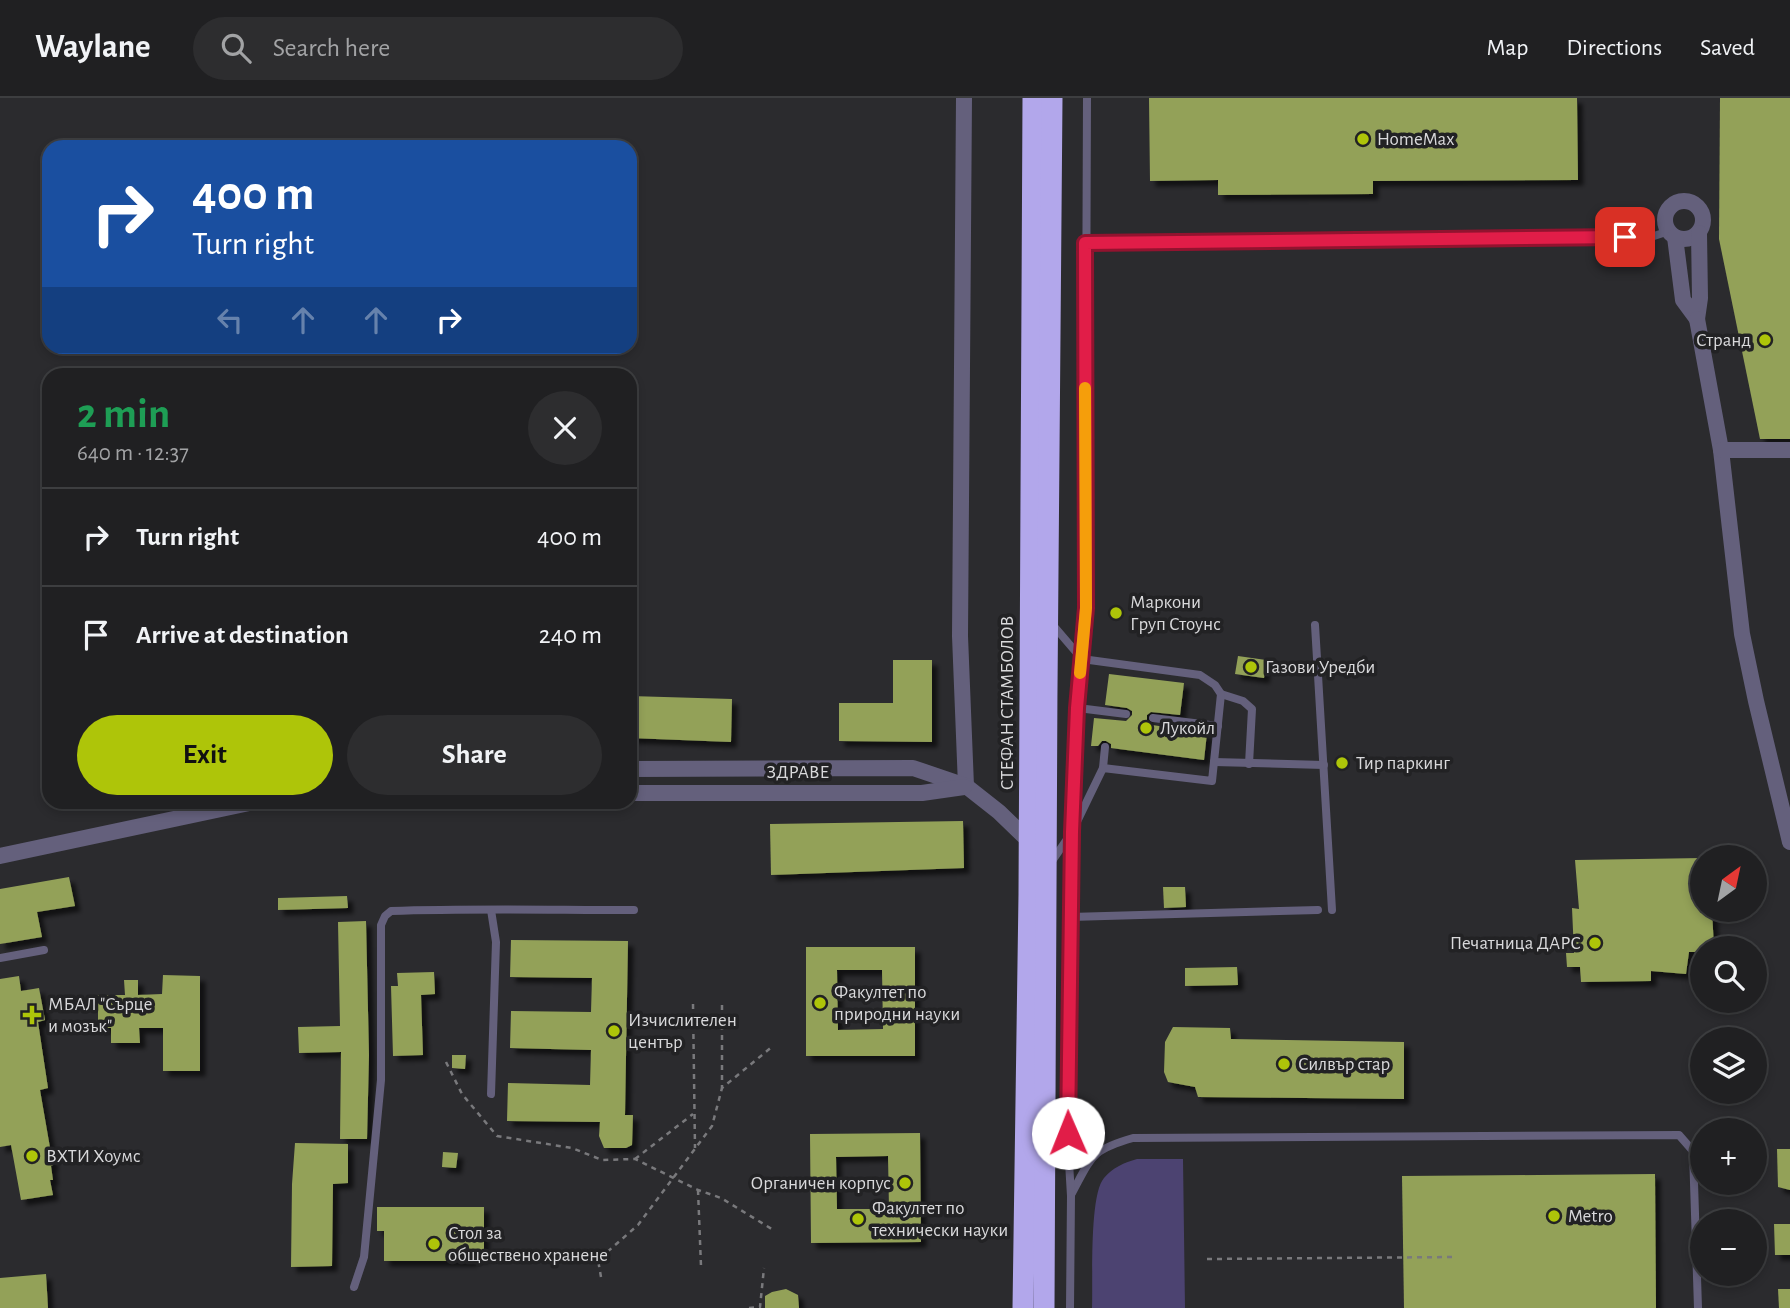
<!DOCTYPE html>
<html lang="en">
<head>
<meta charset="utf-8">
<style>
	:root { --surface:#202022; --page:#2d2d2f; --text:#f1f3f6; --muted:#a2a3a5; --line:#3d3e40; --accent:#aec509 }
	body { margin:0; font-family:"Alegreya Sans",sans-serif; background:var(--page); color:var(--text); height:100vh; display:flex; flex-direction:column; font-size:26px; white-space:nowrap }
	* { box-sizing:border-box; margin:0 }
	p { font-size:23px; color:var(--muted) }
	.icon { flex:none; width:38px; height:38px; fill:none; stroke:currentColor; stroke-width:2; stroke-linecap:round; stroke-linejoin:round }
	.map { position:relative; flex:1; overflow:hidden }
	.details { position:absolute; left:42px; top:270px; width:595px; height:441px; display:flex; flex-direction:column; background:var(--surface); border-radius:21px; box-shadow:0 4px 10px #0003,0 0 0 2px var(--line) }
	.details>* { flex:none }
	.guide { position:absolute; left:42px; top:42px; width:595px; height:214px; border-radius:21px; box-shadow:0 4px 10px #0003,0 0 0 2px var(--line); background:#1a4fa0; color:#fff; overflow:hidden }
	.needle { width:46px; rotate:33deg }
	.buttons { position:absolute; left:1690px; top:747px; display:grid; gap:14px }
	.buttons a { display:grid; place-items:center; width:77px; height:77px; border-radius:50%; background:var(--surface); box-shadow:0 4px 10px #0003,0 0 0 2px var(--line); font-size:35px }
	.pin { position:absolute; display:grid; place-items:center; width:60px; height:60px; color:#fff; margin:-30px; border-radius:14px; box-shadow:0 4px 10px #0006 }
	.me { position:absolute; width:77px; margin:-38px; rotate:359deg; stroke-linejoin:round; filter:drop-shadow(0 0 5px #0008) }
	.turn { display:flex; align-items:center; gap:24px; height:147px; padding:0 35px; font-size:32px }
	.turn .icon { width:91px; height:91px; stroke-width:2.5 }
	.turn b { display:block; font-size:49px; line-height:60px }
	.lanes { display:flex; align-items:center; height:66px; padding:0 35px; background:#0003; justify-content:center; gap:35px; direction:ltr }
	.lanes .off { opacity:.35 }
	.round { display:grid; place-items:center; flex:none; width:74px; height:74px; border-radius:37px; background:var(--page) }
	.summary { display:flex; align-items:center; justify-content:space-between; height:119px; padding:0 35px }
	h1 { font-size:42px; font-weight:700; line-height:52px; color:#1e9e55 }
	.cta { display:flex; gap:14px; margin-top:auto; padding:14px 35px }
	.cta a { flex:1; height:80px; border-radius:42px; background:var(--accent); color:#111; font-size:28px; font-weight:700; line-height:80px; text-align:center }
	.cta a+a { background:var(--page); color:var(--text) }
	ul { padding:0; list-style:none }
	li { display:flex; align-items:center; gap:21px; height:98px; padding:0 35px; border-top:2px solid var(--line) }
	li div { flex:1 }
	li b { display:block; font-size:26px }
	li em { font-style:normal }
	header { display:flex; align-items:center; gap:42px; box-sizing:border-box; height:98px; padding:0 35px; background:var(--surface); border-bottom:2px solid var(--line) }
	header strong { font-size:33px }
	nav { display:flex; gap:38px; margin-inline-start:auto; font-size:24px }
	.search { width:490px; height:63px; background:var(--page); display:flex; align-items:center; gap:18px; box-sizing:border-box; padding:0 24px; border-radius:38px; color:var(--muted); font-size:26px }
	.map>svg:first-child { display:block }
	.grass { fill:#4c4371 }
	.building { fill:#93a159; fill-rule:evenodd; filter:url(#shadow) }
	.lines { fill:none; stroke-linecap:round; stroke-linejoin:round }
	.path { stroke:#79797c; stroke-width:2.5; stroke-dasharray:5 5; stroke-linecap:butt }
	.lane { stroke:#64607c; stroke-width:8 }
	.street { stroke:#64607c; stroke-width:16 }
	.highway { stroke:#b2a7eb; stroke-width:21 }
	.route-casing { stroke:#92132f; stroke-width:18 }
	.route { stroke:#e11d48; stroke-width:12 }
	.slow { stroke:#f59e0b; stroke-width:12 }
	.poi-dot { fill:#aec509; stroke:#222224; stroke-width:2.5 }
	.labels { text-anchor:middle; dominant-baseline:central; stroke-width:7; stroke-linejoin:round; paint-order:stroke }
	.poi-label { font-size:19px; fill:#d9d9db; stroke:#222224; text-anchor:start }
	.street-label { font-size:19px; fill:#d9d9db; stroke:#222224 }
</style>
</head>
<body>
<header>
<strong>Waylane</strong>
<div class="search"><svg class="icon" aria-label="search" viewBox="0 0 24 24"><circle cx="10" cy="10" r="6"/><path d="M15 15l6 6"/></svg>Search here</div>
<nav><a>Map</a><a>Directions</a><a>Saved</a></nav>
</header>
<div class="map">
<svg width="1790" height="1210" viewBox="0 0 1790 1210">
	<defs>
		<filter id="shadow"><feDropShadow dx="5.5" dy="5.5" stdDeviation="2" flood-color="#0009"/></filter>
	</defs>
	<rect width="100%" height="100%" fill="#2b2b2e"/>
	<path class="grass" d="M1137,1061h46l2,149h-93c1,-26 -3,-113 12,-130 9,-11 20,-15 33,-19z"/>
	<g class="building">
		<path d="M1149,0h428l1,82 -205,1v13l-155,1v-15l-68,1z"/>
		<path d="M1720,0h70v341h-30l-41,-200z"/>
		<path d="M1238,558l28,4 -2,18 -29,-4z"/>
		<path d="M893,562h39v82l-93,-1v-38h54z"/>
		<path d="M1109,576l75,9 -4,32 -29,-3 -4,3v5l5,5 55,8 -3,27 -93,-12v-4l-5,-3h-4l-4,5h-7l3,-28 32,3 6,-6v-4l-5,-3 -22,-3z"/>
		<path d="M630,598l102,3 -1,43 -101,-4z"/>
		<path d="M963,723l1,47 -193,7 -1,-51z"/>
		<path d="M1703,760v52h9l2,38h-11v4h-14l-3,22 -35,-3v10l-70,1 -1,-15h-13l-1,-14h8l-2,-45 7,1 -4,-49z"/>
		<path d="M69,779l6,29 -38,6 5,25 -42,7v-55z"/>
		<path d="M1163,789h22l1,20 -22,1z"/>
		<path d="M347,798l1,12 -70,2v-12z"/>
		<path d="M366,823l3,134 -2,84h-27l1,-87 -42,1 -1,-26 42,-1 -2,-104z"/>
		<path d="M511,842l117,1 -3,174h8l-1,30 -6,3h-22l-5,-12 1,-14 -93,-1 1,-38 82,2 1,-35 -81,-2 1,-37 80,1 1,-34 -82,-1z"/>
		<path d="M806,849h109v109h-109zM837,872h45l1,59 -45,1z"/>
		<path d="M1237,869l1,18 -53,1v-18z"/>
		<path d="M434,874l1,22 -14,1 2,60 -30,1 -2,-70h7l-1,-13z"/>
		<path d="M163,877l37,1v95h-37v-43h-24l1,15h-29v-15h-13v-33h27l-1,-15h14v15l24,-1z"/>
		<path d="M19,878l2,15 18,-3 6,32 -7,2 10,66 -8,2 13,75 -2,1 2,14h-3l3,15 -32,5 -10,-55 -11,2v-168z"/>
		<path d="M1173,929l57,1 1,11 173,3v57l-206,-2 -3,-10 -27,-5 -4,-10 1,-30z"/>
		<path d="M452,957h14l-1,14 -13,-1z"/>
		<path d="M920,1035l1,109 -110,1 -1,-109zM888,1058l1,53h-52l-1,-52z"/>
		<path d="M295,1045l53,1v39l-15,1 -1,82 -41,1 1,-83z"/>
		<path d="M1777,1051h13v41l-12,-3z"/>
		<path d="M443,1054l15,1 -2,15 -14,-1z"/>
		<path d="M1655,1076l1,134h-252l-2,-132z"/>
		<path d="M377,1109h107v51h-12v3h-88v-30h-7z"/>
		<path d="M1774,1126h16v31h-15z"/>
		<path d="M46,1176l2,34h-48v-30z"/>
		<path d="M786,1191l12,6 1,13h-34v-12l7,-4z"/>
		<path d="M1778,1191h12v19h-11z"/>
	</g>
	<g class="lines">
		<g class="path">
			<path d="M693,906l2,144"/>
			<path d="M722,907v83l51,-42"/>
			<path d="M446,964l16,32 35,42 75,12 30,12 33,-1 63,31 23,8 54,33"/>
			<path d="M635,1061l58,-45"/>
			<path d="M698,1092l3,76"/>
			<path d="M1207,1161l247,-2"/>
			<path d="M601,1179l-3,-17 40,-35 74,-99 10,-38"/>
			<path d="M749,1210l11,-1 4,-39"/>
		</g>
		<g class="lane">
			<path d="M1085,145l566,-6 18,-6"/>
			<path d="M1315,527l17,285"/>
			<path d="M1221,596l22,7 9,8 -3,55"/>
			<path d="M1078,610l48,6"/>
			<path d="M1153,620l65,8"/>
			<path d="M1214,664l110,3"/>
			<path d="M1103,670l2,-21"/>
			<path d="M1050,766l22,-32 31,-64 109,13 9,-87 -6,-9 -15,-10 -118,-16 -30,-35"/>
			<path d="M1070,819l248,-7"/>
			<path d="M0,860l44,-8"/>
			<path d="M491,996l5,-152 -5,-32"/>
			<path d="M1072,1095c20,-37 19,-43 61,-55l546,-3 14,16 5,157"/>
			<path d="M354,1189l10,-30 17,-177v-155l4,-9 6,-5c81,-3 162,-1 243,-1"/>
			<path d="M1070,1210l1,-112 -5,-85 6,-279 6,-124 7,-100 2,-510"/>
		</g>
		<g class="street">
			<path d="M964,0l-4,538 6,150"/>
			<circle cx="1684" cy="122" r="19"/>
			<path d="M1675,139l8,63 14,19 3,-21 -1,-65"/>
			<path d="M1697,221l24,131 21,184 14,67 34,141"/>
			<path d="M1721,352h69"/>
			<path d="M630,671l283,-1 53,18 33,26 30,29"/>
			<path d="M630,695h292l42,-6"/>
			<path d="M0,758l254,-54"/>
		</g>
		<g class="highway">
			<path d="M1023,1210l6,-414 4,-796"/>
			<path d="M1044,1210c0,-403 5,-807 8,-1210"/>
		</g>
	</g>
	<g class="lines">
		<defs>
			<path id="route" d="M1068,1035l4,-301 5,-124 9,-100 -1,-365 540,-6"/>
		</defs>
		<use href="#route" class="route-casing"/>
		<use href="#route" class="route"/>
		<path class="slow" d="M1080,575l6,-65 -1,-220"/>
	</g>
	<g class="poi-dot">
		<circle cx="1363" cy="41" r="7"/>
		<circle cx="1765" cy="242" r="7"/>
		<circle cx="1116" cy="515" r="7"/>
		<circle cx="1251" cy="569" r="7"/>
		<circle cx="1146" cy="630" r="7"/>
		<circle cx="1342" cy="665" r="7"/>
		<circle cx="1595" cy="845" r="7"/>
		<circle cx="820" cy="905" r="7"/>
		<path d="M28.5 906.5h7v7h7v7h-7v7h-7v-7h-7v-7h7z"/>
		<circle cx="614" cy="933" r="7"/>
		<circle cx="1284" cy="966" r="7"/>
		<circle cx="32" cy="1058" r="7"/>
		<circle cx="905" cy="1085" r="7"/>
		<circle cx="1554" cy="1118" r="7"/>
		<circle cx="858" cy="1121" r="7"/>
		<circle cx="434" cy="1146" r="7"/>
	</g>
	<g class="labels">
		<g class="poi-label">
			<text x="1377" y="41">HomeMax</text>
			<text x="1751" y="242" text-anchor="end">Странд</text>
			<text x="1130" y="504">Маркони<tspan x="1130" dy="22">Груп Стоунс</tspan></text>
			<text x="1265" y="569">Газови Уредби</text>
			<text x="1160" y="630">Лукойл</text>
			<text x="1356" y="665">Тир паркинг</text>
			<text x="1581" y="845" text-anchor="end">Печатница ДАРС</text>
			<text x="834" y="894">Факултет по<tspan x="834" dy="22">природни науки</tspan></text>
			<text x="48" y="906">МБАЛ "Сърце<tspan x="48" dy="22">и мозък"</tspan></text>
			<text x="628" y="922">Изчислителен<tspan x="628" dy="22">център</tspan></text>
			<text x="1298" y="966">Силвър стар</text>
			<text x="46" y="1058">ВХТИ Хоумс</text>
			<text x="891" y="1085" text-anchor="end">Органичен корпус</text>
			<text x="872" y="1110">Факултет по<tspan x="872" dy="22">технически науки</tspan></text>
			<text x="1568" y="1118">Metro</text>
			<text x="448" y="1135">Стол за<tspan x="448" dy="22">обществено хранене</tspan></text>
		</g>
		<g class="street-label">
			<text transform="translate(1007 605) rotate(-90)">СТЕФАН СТАМБОЛОВ</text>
			<text x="798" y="674">ЗДРАВЕ</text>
		</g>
	</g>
</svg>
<div class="buttons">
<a><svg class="needle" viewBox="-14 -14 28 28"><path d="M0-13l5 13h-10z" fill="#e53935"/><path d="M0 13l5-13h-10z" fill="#a2a3a5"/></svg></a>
<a><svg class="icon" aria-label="search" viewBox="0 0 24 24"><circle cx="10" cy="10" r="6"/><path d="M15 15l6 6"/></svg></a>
<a><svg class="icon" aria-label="layers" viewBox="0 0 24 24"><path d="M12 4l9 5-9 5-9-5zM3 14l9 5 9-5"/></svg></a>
<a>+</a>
<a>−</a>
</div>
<div class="pin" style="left:1625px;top:139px;background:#d93025"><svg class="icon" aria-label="arrive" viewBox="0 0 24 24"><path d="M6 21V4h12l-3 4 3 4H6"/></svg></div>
<svg class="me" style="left:1068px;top:1035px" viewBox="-20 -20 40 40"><circle r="19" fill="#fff"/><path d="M0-13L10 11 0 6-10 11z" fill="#e11d48"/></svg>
<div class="guide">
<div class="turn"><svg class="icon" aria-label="right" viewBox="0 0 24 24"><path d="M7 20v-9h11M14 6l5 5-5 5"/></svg><div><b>400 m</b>Turn right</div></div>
<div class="lanes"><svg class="icon off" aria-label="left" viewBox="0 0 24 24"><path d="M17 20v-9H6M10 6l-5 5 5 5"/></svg><svg class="icon off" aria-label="ahead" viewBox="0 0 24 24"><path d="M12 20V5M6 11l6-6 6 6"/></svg><svg class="icon off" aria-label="ahead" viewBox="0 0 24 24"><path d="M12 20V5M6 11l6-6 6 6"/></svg><svg class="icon" aria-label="right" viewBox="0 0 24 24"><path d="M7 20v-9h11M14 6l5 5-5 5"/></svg></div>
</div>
<section class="details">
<div class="summary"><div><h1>2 min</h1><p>640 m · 12:37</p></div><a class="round"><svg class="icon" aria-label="close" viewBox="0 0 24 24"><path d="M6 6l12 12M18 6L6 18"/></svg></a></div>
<ul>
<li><svg class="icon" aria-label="right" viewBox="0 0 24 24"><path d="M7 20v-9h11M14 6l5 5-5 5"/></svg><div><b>Turn right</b></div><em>400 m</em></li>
<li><svg class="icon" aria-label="arrive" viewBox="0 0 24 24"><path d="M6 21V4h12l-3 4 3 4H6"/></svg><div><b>Arrive at destination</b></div><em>240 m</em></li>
</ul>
<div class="cta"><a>Exit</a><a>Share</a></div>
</section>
</div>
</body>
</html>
